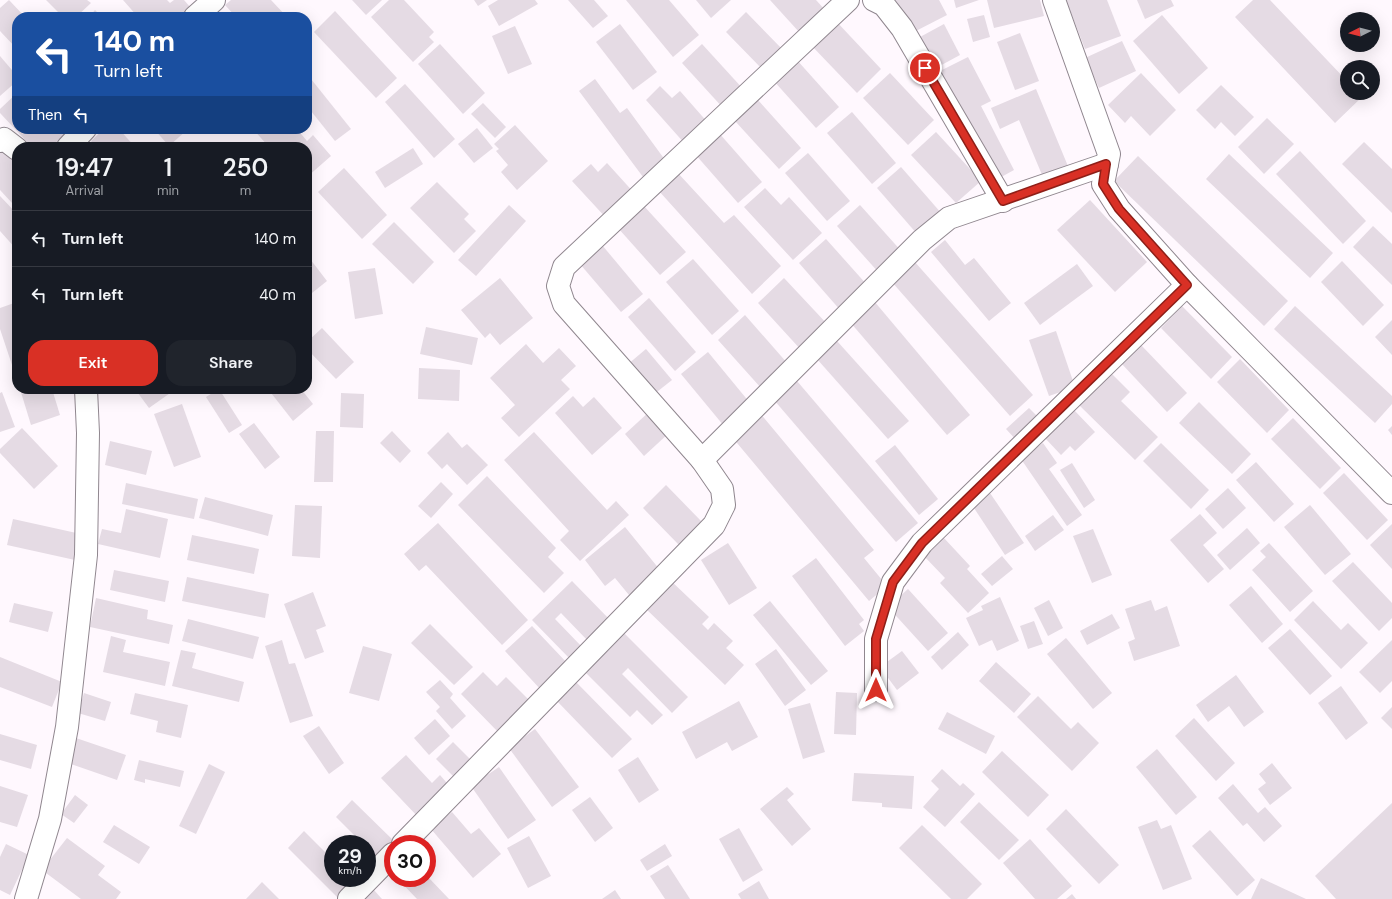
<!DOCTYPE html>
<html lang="en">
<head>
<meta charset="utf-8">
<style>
	:root { --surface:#171b24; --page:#20242c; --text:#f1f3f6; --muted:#9ea1a6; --line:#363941; --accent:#d93025 }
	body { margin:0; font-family:"DM Sans",sans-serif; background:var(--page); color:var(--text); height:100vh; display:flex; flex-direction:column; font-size:15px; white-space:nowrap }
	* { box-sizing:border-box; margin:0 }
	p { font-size:13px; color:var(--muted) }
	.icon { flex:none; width:22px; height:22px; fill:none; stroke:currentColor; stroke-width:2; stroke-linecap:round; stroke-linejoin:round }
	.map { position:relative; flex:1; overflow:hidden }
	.side { position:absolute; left:12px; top:142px; width:300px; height:252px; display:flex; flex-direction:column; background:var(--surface); border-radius:16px; box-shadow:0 4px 16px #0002 }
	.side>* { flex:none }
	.banner { position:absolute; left:12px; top:12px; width:300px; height:122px; border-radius:16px; box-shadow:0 4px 16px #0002; background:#1a4fa0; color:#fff; overflow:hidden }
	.needle { width:26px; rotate:264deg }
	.fabs { position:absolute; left:1340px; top:12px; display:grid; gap:8px }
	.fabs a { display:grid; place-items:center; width:40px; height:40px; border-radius:50%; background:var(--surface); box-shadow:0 4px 16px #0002; font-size:20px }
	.speed { position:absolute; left:324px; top:835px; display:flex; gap:8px; font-size:20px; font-weight:700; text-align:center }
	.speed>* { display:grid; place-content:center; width:52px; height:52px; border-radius:50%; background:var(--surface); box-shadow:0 4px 16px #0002; line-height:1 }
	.speed small { font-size:10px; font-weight:400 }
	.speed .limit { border:6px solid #d22; background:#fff; color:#111 }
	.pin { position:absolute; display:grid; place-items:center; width:34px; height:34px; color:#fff; margin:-17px; border:2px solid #fff; border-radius:50%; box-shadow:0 1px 4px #0007 }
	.me { position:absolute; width:44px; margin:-22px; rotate:0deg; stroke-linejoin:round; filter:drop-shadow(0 0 3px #0008) }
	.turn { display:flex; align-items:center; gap:14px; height:84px; padding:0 16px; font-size:18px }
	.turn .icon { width:52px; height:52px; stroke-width:2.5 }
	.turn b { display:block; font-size:28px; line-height:34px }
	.then { display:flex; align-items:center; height:38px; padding:0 16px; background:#0003; gap:8px; font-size:15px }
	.eta { display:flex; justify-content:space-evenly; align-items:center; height:68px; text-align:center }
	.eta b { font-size:24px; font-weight:600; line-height:28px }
	.primary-button { display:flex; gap:8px; margin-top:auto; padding:8px 16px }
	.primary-button a { flex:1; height:46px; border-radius:16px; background:var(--accent); color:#fff; font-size:16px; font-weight:600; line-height:46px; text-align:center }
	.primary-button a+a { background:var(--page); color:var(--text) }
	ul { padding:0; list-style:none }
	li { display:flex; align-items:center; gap:12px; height:56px; padding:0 16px; border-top:1px solid var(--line) }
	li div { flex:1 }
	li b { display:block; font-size:15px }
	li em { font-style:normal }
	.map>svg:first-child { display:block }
	.building { fill:#e5dbe4 }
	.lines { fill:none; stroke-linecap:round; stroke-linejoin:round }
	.minor-casing { stroke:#90878f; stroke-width:24 }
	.minor { stroke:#fff; stroke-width:22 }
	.route-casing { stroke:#8d1f18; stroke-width:10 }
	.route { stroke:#d93025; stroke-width:7 }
</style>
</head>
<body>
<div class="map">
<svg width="1392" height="899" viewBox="0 0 1392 899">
	<rect width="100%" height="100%" fill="#fff8fe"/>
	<g class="building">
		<path d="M9,0l16,17h-8v32l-17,-18v-23z"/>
		<path d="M46,0h41l4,3 -15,14h-13z"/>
		<path d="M123,0h44l3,3 4,-3h10l6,7 -11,10h-41z"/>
		<path d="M231,0h40l16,17h-51l-11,-12z"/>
		<path d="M352,0h30l-16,15z"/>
		<path d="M389,0h15l30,32 -5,5 5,5 -21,20 -42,-45z"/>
		<path d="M474,0h13l-9,6z"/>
		<path d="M498,0h37l3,4 -39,22 -11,-20z"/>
		<path d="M568,0h26l14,16 -15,12z"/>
		<path d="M626,0h43l30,35 -26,22z"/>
		<path d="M696,0h35l-20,18z"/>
		<path d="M770,0h46l9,10 -25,23z"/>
		<path d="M892,0h47l8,15 -37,19z"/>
		<path d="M954,0h25l-23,8z"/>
		<path d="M987,0h53l4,16 -50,12z"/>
		<path d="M1066,0h41l14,36 -36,13z"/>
		<path d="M1137,0h34l3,6 -29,13z"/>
		<path d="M1253,0h17l77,81v12h11l4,4 -27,26 -100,-106z"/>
		<path d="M95,10l7,7h-13z"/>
		<path d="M335,11l62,67 -21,20 -62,-66z"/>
		<path d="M746,12l38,39 -20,20 -38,-39z"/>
		<path d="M984,15l6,22 -17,5 -6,-23z"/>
		<path d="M1162,15l46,53 -29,26 -46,-53z"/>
		<path d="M835,20l46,49 -24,24 -47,-49z"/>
		<path d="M620,24l37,48 -24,18 -37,-48z"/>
		<path d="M944,24l16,31 -24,13 -16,-31z"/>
		<path d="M515,26l17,38 -24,10 -16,-38z"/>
		<path d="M1020,33l19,48 -24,9 -18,-48z"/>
		<path d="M1122,41l14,30 -37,17 -14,-30z"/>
		<path d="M440,44l45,49 -22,21 -45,-50z"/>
		<path d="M702,44l42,46 -20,19 -42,-46z"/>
		<path d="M0,56l17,20v5l-17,15z"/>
		<path d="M968,57l23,44 -10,5 33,64 -20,11 -56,-109z"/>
		<path d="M796,59l43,48 -23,21 -43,-48z"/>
		<path d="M890,73l44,47 -26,25 -45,-47z"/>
		<path d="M1141,73l35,37 -26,26 -19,-20 -6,7 -17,-18z"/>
		<path d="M307,74l44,55 -16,12 -28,-35z"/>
		<path d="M595,79l25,34 7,-5 41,56 -22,17 -67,-90z"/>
		<path d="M405,84l50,55 -21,19 -49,-56z"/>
		<path d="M1221,85l33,32 -19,19 -14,-14 -6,7 -19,-19z"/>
		<path d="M660,86l12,12 8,-7 29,33 -23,21 -40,-45z"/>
		<path d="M1036,89l34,82 -25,11 -26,-62 -19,9 -9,-21z"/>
		<path d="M17,93v36h53l-19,18h-19l-32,-34v-4z"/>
		<path d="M758,100l43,48 -22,21 -44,-48z"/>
		<path d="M483,103l23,24 -11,11 -24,-24z"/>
		<path d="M852,112l44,51 -24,21 -45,-51z"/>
		<path d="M1267,118l27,26 -30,30 -26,-27z"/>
		<path d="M515,125l33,36 -31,29 -16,-18 7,-7 -12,-14 3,-2 -5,-5z"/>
		<path d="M477,128l16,20 -19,15 -16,-19z"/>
		<path d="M104,129h15l16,18h-39l-5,-6z"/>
		<path d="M154,129h34l-19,17z"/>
		<path d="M253,129h44l10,12 6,-6 18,21 -24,21v-30h-38z"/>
		<path d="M936,132l45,49 -25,22 -45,-48z"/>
		<path d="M719,133l43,49 -24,21 -43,-49z"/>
		<path d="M1364,142l28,27v44l-50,-49z"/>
		<path d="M2,145l15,18v38l-4,3 -13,-14v-43z"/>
		<path d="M413,148l10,16 -38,24 -10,-16z"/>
		<path d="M1300,151l66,70 -23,23 -67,-70z"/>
		<path d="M808,153l42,48 -23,20 -42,-48z"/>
		<path d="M1229,154l104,99 -23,25 -104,-99z"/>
		<path d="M1138,156l150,145 -24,25 -150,-145z"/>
		<path d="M607,163l29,32 -28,25 -36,-39 19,-17 7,8z"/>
		<path d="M901,167l41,47 -24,21 -41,-47z"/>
		<path d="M344,168l43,47 -25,24 -44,-47z"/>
		<path d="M677,172l47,51 10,-8 47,51 -29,28 -94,-104z"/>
		<path d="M437,182l32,32 -5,5 12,12 -22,22 -44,-45z"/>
		<path d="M765,188l16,17 8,-8 33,36 -29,27 -49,-53z"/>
		<path d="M0,196l17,18v36l-17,-19z"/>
		<path d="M1090,200l57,62 -32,30 -58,-62z"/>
		<path d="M509,205l17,16 -50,55 -18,-16z"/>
		<path d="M643,205l43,47 -26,23 -42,-47z"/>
		<path d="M860,205l43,48 -23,21 -43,-48z"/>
		<path d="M394,222l40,40 -21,22 -41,-40z"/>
		<path d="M1373,226l19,18v41l-39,-38z"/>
		<path d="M826,239l42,47 -27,25 -42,-48z"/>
		<path d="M945,240l20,25 9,-7 37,45 -22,18 -58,-69z"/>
		<path d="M602,245l41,49 -22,18 -41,-48z"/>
		<path d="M307,255l20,26 -20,16z"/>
		<path d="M693,259l46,52 -27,24 -46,-53z"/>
		<path d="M914,261l119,134 -23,21 -119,-135z"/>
		<path d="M1342,261l42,44 -21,21 -42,-44z"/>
		<path d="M1077,264l16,22 -53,39 -16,-22z"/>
		<path d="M375,268l8,46 -28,5 -7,-47z"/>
		<path d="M500,278l33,40 -33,27 -10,-12 -5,5 -24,-28z"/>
		<path d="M784,278l45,48 -27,25 -44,-48z"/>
		<path d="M649,298l47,54 -21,19 -47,-54z"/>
		<path d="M874,301l96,114 -23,20 -97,-113z"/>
		<path d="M17,302v78l-17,-51v-21z"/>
		<path d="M1182,306l50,51 -21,22 -50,-51z"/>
		<path d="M1295,306l97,90v8l-17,19 -101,-94z"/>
		<path d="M745,315l43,49 -27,24 -43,-48z"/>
		<path d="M1392,320v35l-17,-18z"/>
		<path d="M426,327l52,11 -6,27 -52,-11z"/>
		<path d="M322,328l32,34 -18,17 -29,-30v-7z"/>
		<path d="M1056,331l19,56 -26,9 -20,-56z"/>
		<path d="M837,341l72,80 -21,18 -71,-80z"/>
		<path d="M526,344l17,19 16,-15 17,18 -15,14 9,9 -51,48 -18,-19 14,-13 -25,-27z"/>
		<path d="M1141,345l46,48 -20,19 -46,-49z"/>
		<path d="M646,349l26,31 -19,15 -26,-30z"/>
		<path d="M708,352l42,51 -26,23 -43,-52z"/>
		<path d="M1240,359l49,51 -22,23 -50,-51z"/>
		<path d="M419,368l41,2 -1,31 -41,-2z"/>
		<path d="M1110,372l20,20 -9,9 37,36 -23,23 -56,-55z"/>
		<path d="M797,381l121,142 -22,19 -122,-142z"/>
		<path d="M20,389h32l8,26 -29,10z"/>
		<path d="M135,389h36l2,2 -24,17z"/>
		<path d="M219,389l23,36 -13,8 -23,-36z"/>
		<path d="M268,389h33l12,15 -20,17z"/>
		<path d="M2,392l13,35 -15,5v-39z"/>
		<path d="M341,393l23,1 -1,34 -23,-1z"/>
		<path d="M573,396l10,11 11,-10 28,31 -30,27 -37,-42z"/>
		<path d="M1199,402l52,52 -19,20 -53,-51z"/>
		<path d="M182,404l19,53 -27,10 -20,-53z"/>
		<path d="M1029,408l12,12 -23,22 -12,-13z"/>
		<path d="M1074,410l21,22 -20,19 -5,-5 -9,9 -16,-17z"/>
		<path d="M650,411l19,22 -25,23 -19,-22z"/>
		<path d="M760,413l114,137 -10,8 23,28 -18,15 -137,-164z"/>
		<path d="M1293,418l48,50 -21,21 -49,-50z"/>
		<path d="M254,423l26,34 -15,12 -26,-35z"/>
		<path d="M1392,426v9l-4,-5z"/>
		<path d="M22,428l36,38 -24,23 -34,-36v-4z"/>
		<path d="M316,431h18l-1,51h-19z"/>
		<path d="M392,431l19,20 -11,12 -20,-20z"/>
		<path d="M448,432l14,16 5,-4 21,21 -21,20 -20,-21 -5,5 -15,-16z"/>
		<path d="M534,432l73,78 9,-9 13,14 -49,46 -20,-21 9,-9 -65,-71z"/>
		<path d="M110,441l42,10 -6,24 -41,-10z"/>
		<path d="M1043,443l14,20 -8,6 33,46 -15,11 -46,-67z"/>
		<path d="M1161,443l48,47 -18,19 -48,-48z"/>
		<path d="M895,445l43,54 -19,16 -44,-54z"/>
		<path d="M1256,462l38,42 -20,18 -38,-42z"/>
		<path d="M1072,463l23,37 -11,8 -24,-38z"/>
		<path d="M1344,473l44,47 -21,20 -44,-47z"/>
		<path d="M487,476l69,72 -8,9 16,16 -20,20 -86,-88z"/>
		<path d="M441,482l12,12 -22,24 -13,-12z"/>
		<path d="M126,483l72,16 -4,20 -72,-15z"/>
		<path d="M666,485l36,37 -23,23 -36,-37z"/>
		<path d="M1228,488l18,20 -23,21 -18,-20z"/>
		<path d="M990,493l34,50 -19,12 -33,-50z"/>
		<path d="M205,497l68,18 -5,21 -69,-18z"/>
		<path d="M295,505l27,1 -2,52 -28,-2z"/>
		<path d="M1310,505l41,49 -26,21 -41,-48z"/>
		<path d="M126,509l42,10 -8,39 -62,-14 4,-15 19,4z"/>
		<path d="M1200,514l17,19 -14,12 21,24 -16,14 -38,-43z"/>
		<path d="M1053,515l11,15 -29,21 -10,-15z"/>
		<path d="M13,519l68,15 -6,26 -68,-15z"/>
		<path d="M438,523l90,97 -26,25 -76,-80 -7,6 -15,-17z"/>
		<path d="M1392,524v45l-22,-24z"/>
		<path d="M625,527l35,43 -31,25 -14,-17 -10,8 -20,-26z"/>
		<path d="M1247,528l13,15 -30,27 -13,-15z"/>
		<path d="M1093,529l19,46 -20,8 -19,-47z"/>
		<path d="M192,535l67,14 -5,25 -67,-14z"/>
		<path d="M943,537l27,29 -3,3 22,24 -21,20 -28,-30 5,-5 -22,-23z"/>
		<path d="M728,543l29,45 -28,17 -28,-45z"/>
		<path d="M1269,543l44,48 -23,21 -38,-42 14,-13 -6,-6z"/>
		<path d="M1002,556l11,13 -21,17 -11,-12z"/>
		<path d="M816,558l48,62 -5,4 5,7 -19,15 -53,-70z"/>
		<path d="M1353,562l39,41v15l-13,13 -47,-50z"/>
		<path d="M114,570l55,11 -4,21 -55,-12z"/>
		<path d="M187,577l82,17 -4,24 -83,-17z"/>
		<path d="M670,580l39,37 -7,7 6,6 6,-7 19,18 -7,7 18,17 -19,20 -81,-78z"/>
		<path d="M572,581l38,39 -21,22 -28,-29 -6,6 28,29 -12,12 -39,-40z"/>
		<path d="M1251,586l32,38 -21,19 -33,-38z"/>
		<path d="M908,589l40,44 -20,18 -40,-44z"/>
		<path d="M313,592l13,34 -10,4 8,22 -19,7 -21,-55z"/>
		<path d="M1000,597l19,44 -22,10 -5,-11 -13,6 -13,-28 17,-8 -2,-4z"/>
		<path d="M96,598l52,12 -1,9 26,6 -4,19 -79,-17z"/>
		<path d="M1049,600l14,28 -15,8 -14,-28z"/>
		<path d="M1151,600l4,11 12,-5 13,40 -46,15 -6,-19 7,-3 -10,-30z"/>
		<path d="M770,601l58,70 -17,14 -58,-70z"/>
		<path d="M1313,601l28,29 7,-7 20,20 -27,26 -47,-49z"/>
		<path d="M14,603l39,9 -5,20 -39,-10z"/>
		<path d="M1112,614l8,14 -33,17 -7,-14z"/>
		<path d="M188,619l71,18 -6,22 -71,-18z"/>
		<path d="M1034,621l9,23 -15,5 -8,-23z"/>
		<path d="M430,624l43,43 -19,18 -43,-42z"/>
		<path d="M532,626l37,39 -27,26 -37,-40z"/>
		<path d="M1290,629l42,47 -22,19 -42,-47z"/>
		<path d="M623,632l65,65 -16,16 -44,-45 -6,6 41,41 -11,10 -15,-15 -7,7 -46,-46z"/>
		<path d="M958,632l11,13 -27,25 -11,-13z"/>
		<path d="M111,636l15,4 -3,12 47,10 -5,24 -62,-14z"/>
		<path d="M1066,638l46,55 -19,16 -46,-55z"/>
		<path d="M282,640l7,24 6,-1 18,53 -23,7 -25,-77z"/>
		<path d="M1392,640v41l-12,12 -21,-21z"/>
		<path d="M363,646l29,8 -13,47 -30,-8z"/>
		<path d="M776,649l30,41 -21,16 -30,-42z"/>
		<path d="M181,650l15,3 -4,15 52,14 -5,20 -67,-16z"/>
		<path d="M902,651l17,22 -22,17 -17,-23z"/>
		<path d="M0,657l62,25 -10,25 -52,-20z"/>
		<path d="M996,662l35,32 -17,19 -35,-32z"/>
		<path d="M483,672l14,14 9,-9 25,25 -32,31 -38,-39z"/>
		<path d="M1236,675l28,37 -20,15 -15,-21 -21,16 -12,-17z"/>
		<path d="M440,680l13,14 -3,4 16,18 -14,13 -16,-18 4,-4 -14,-15z"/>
		<path d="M575,681l57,58 -20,19 -56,-58z"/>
		<path d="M1341,686l27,37 -22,17 -28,-37z"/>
		<path d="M836,692l21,1 -1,42 -22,-1z"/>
		<path d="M84,693l27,9 -6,19 -27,-8z"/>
		<path d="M135,693l53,12 -7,33 -25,-6 2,-11 -28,-7z"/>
		<path d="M1038,696l33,33 7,-7 21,21 -27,28 -55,-54z"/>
		<path d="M739,701l19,36 -26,14 -5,-9 -31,17 -14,-27z"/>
		<path d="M810,703l15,49 -22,7 -15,-50z"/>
		<path d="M1392,707v22l-11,-11z"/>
		<path d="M947,712l48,24 -9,18 -48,-25z"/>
		<path d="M1194,718l41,45 -19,18 -41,-45z"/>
		<path d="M435,719l15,17 -21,19 -15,-17z"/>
		<path d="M319,726l25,37 -15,11 -26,-38z"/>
		<path d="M535,729l44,58 -27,20 -43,-59z"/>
		<path d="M0,734l37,11 -6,24 -31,-9z"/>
		<path d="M76,738l50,17 -9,25 -49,-17z"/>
		<path d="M453,742l22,22 -17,17 -22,-22z"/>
		<path d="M1157,749l40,48 -21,18 -40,-48z"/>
		<path d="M1002,751l47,44 -21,22 -46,-45z"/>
		<path d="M406,755l26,28 8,-8 12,14 -32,30 -39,-41z"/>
		<path d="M638,757l21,33 -20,13 -21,-33z"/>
		<path d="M139,760l45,11 -4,16 -35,-8v4l-11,-3z"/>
		<path d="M1272,763l20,25 -22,17 -12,-16 8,-6 -7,-9z"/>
		<path d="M209,764l16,8 -29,62 -17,-8z"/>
		<path d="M499,767l37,53 -28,19 -37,-53z"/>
		<path d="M942,769l18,17 3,-3 12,11 -30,33 -22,-20 16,-18 -8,-8z"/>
		<path d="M854,773l60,3 -2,33 -30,-2v-4l-30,-2z"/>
		<path d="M1233,784l25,29 7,-6 17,19 -18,16 -17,-19 -4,3 -25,-28z"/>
		<path d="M0,786l28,9 -11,32 -17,-5z"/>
		<path d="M787,787l7,7 -7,6 24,29 -19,17 -32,-37z"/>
		<path d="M75,795l13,10 -14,18 -13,-9z"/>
		<path d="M590,797l23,31 -18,14 -23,-32z"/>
		<path d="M352,800l45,44 -17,17 -13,-13v-4h-4l-27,-27z"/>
		<path d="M979,802l40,38 -20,20 -39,-38z"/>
		<path d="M1392,803v96h-56l-21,-23z"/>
		<path d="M1066,809l53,56 -20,19 -53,-55z"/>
		<path d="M452,812l19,22 8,-6 22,26 -28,24 -42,-49z"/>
		<path d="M1157,820l4,9 10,-4 21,54 -29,11 -25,-63z"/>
		<path d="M114,825l36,22 -11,17 -36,-22z"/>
		<path d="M922,825l60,59 -15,15h-16l-52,-51z"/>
		<path d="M739,828l24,42 -20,12 -24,-43z"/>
		<path d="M1210,830l45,50 -18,16 -45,-50z"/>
		<path d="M304,831l29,29v18h18l4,5 -16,16 -51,-51z"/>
		<path d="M529,836l22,40 -23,12 -21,-40z"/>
		<path d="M67,838l38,28 -7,9 23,17 -5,7h-35l-39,-29z"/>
		<path d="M1030,839l42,47 -15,13h-22l-32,-36z"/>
		<path d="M6,844l23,11 -19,40 -10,-5v-33z"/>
		<path d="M665,844l7,12 -25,15 -7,-11z"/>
		<path d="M668,865l22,34h-25l-15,-23z"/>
		<path d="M427,876l22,23h-32l-20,-21h30z"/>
		<path d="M1261,878l45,21h-55z"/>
		<path d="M759,881l10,18h-28l-3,-5z"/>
		<path d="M262,882l17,17h-33z"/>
		<path d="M373,889l9,10h-19z"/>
		<path d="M615,890l6,9h-19z"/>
		<path d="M1072,894l4,5h-10z"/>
	</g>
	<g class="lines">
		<defs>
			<g id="minor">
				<path d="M874,0l10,5 18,23 101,173"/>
				<path d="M1054,0l55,154 -6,30 16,25 68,76 205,208"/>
				<path d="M195,17l19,-17"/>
				<path d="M0,141l4,-2 13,10"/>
				<path d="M68,147l17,-18"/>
				<path d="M702,460l220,-220 27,-22 158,-54"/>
				<path d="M876,690v-51l17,-57 29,-39 265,-258"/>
				<path d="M403,844l311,-319 10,-20 -2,-16 -20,-29 -138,-156 -6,-18 6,-19 284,-267"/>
				<path d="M26,899l24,-80 17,-92 19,-172 2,-122 -2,-44"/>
				<path d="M349,899l44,-45"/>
			</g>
		</defs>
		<use href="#minor" class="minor-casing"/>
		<use href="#minor" class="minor"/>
	</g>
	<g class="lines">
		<defs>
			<path id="route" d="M876,690v-51l17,-57 29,-39 265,-258 -68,-76 -16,-25 3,-20 -103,37 -78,-133"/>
		</defs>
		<use href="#route" class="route-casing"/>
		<use href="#route" class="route"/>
	</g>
</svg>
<div class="fabs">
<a><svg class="needle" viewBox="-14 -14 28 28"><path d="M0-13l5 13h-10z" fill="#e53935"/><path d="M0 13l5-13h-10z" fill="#9ea1a6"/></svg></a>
<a><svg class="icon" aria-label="search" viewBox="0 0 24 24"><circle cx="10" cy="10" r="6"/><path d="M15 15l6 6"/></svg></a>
</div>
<div class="speed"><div>29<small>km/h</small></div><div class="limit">30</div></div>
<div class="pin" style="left:925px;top:68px;background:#d93025"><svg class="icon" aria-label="arrive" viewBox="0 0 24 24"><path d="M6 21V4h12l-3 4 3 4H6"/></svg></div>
<svg class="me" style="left:876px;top:690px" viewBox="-20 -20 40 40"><path d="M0-17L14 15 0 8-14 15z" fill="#d93025" stroke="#fff" stroke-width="4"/></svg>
<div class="banner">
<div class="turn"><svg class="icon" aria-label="left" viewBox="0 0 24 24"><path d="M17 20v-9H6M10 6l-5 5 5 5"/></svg><div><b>140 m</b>Turn left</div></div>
<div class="then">Then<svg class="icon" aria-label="left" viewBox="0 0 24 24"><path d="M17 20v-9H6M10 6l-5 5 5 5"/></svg></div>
</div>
<section class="side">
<div class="eta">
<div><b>19:47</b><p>Arrival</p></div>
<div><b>1</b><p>min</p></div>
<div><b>250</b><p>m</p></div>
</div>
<ul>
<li><svg class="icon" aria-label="left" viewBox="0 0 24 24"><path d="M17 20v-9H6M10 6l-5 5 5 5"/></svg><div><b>Turn left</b></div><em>140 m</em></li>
<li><svg class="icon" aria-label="left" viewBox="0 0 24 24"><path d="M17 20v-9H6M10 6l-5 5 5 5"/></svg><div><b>Turn left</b></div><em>40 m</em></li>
</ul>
<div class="primary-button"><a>Exit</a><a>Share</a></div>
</section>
</div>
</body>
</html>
